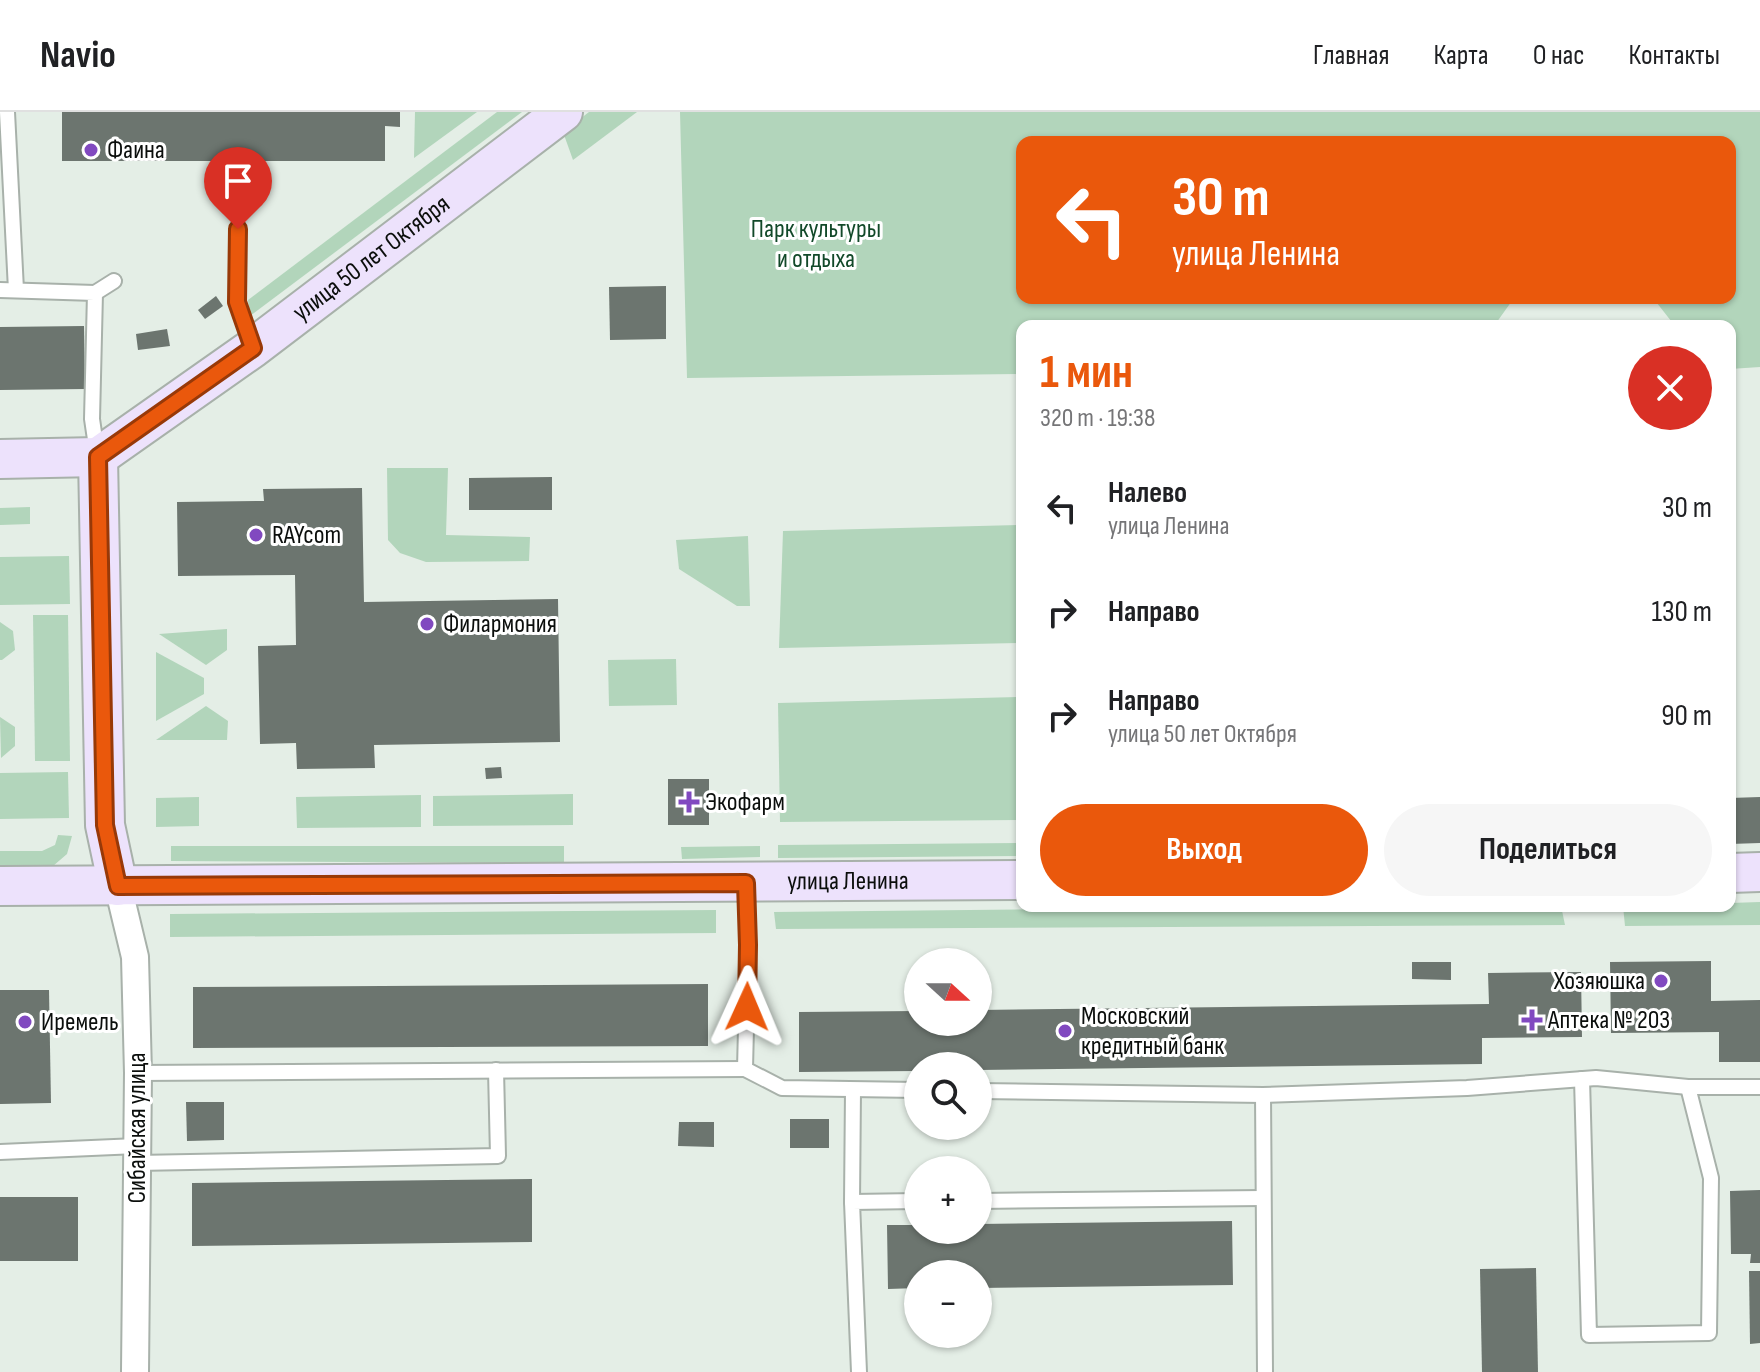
<!DOCTYPE html>
<html lang="ru">
<head>
<meta charset="utf-8">
<style>
	:root { --surface:#fff; --page:#f6f6f6; --text:#202124; --muted:#757577; --line:#e0e0e0; --accent:#ea580c }
	body { margin:0; font-family:"Sofia Sans Condensed",sans-serif; background:var(--page); color:var(--text); height:100vh; display:flex; flex-direction:column; font-size:30px; white-space:nowrap }
	* { box-sizing:border-box; margin:0 }
	p { font-size:26px; color:var(--muted) }
	.icon { flex:none; width:44px; height:44px; fill:none; stroke:currentColor; stroke-width:2; stroke-linecap:round; stroke-linejoin:round }
	.map { position:relative; flex:1; overflow:hidden }
	.details { position:absolute; left:1016px; top:208px; width:720px; height:592px; display:flex; flex-direction:column; background:var(--surface); border-radius:16px; box-shadow:0 2px 6px #0004 }
	.details>* { flex:none }
	.banner { position:absolute; left:1016px; top:24px; width:720px; height:168px; border-radius:16px; box-shadow:0 2px 6px #0004; background:#ea580c; color:#fff; overflow:hidden }
	.needle { width:52px; rotate:111deg }
	.controls { position:absolute; left:904px; top:836px; display:grid; gap:16px }
	.controls a { display:grid; place-items:center; width:88px; height:88px; border-radius:50%; background:var(--surface); box-shadow:0 2px 6px #0004; font-size:40px }
	.pin { position:absolute; display:grid; place-items:center; width:68px; height:68px; color:#fff; margin:-82px -34px; border-radius:50% 50% 50% 0; rotate:-45deg; box-shadow:0 0 8px #0007 }
	.pin .icon { rotate:45deg }
	.me { position:absolute; width:88px; margin:-44px; rotate:1deg; stroke-linejoin:round; filter:drop-shadow(0 0 6px #0008) }
	.turn { display:flex; align-items:center; gap:28px; height:168px; padding:0 24px; font-size:36px }
	.turn .icon { width:104px; height:104px; stroke-width:2.5 }
	.turn b { display:block; font-size:56px; line-height:68px }
	.round { display:grid; place-items:center; flex:none; width:84px; height:84px; border-radius:42px; background:var(--page) }
	.head { display:flex; align-items:center; justify-content:space-between; height:136px; padding:0 24px }
	h1 { font-size:48px; font-weight:700; line-height:60px; color:var(--accent) }
	.cta { display:flex; gap:16px; margin-top:auto; padding:16px 24px }
	.cta a { flex:1; height:92px; border-radius:48px; background:var(--accent); color:#fff; font-size:32px; font-weight:700; line-height:92px; text-align:center }
	.cta a+a { background:var(--page); color:var(--text) }
	ul { padding:0; list-style:none }
	li { display:flex; align-items:center; gap:24px; height:104px; padding:0 24px }
	li div { flex:1 }
	li b { display:block; font-size:30px }
	li em { font-style:normal }
	header { display:flex; align-items:center; gap:48px; box-sizing:border-box; height:112px; padding:0 40px; background:var(--surface); border-bottom:2px solid var(--line) }
	header strong { font-size:38px }
	nav { display:flex; gap:44px; margin-inline-start:auto; font-size:28px }
	.map>svg:first-child { display:block }
	.green { fill:#b2d5bb }
	.building { fill:#6c756f }
	.lines { fill:none; stroke-linecap:round; stroke-linejoin:round }
	.lane-casing { stroke:#a8b1aa; stroke-width:18 }
	.street-casing { stroke:#a8b1aa; stroke-width:30 }
	.secondary-casing { stroke:#a8b1aa; stroke-width:42 }
	.lane { stroke:#fff; stroke-width:14 }
	.street { stroke:#fff; stroke-width:26 }
	.secondary { stroke:#ede2fc; stroke-width:38 }
	.route-casing { stroke:#983908; stroke-width:20 }
	.route { stroke:#ea580c; stroke-width:14 }
	.poi-dot { fill:#8149c0; stroke:#fff; stroke-width:3 }
	.labels { text-anchor:middle; dominant-baseline:central; stroke-width:6; stroke-linejoin:round; paint-order:stroke }
	.poi-label { font-size:26px; fill:#0b0e0c; stroke:#fff; text-anchor:start }
	.park-label { font-size:26px; fill:#124929; stroke:#fff }
	.street-label { font-size:26px; fill:#0b0e0c; stroke:#fff }
</style>
</head>
<body>
<header>
<strong>Navio</strong>
<nav><a>Главная</a><a>Карта</a><a>О нас</a><a>Контакты</a></nav>
</header>
<div class="map">
<svg width="1760" height="1260" viewBox="0 0 1760 1260">
	<rect width="100%" height="100%" fill="#e4eee6"/>
	<g class="green">
		<path d="M415,0h62l-63,46z"/>
		<path d="M497,0h25l-272,204 -2,-16z"/>
		<path d="M589,0h48l-64,48 -10,-28z"/>
		<path d="M680,0h1080v255l-30,2v-43h-55l-22,-28h77v-156h-708v156h492l-20,28h-472v48l-335,4z"/>
		<path d="M387,356h61l-2,67 84,2 -1,24 -103,1 -26,-9 -12,-13z"/>
		<path d="M30,395v17l-30,1v-17z"/>
		<path d="M1022,413v118l-243,5 4,-117z"/>
		<path d="M748,424l2,70h-13l-58,-37 -3,-29z"/>
		<path d="M69,444l1,48 -70,1v-48z"/>
		<path d="M33,503h35l2,146h-35z"/>
		<path d="M0,510l13,9 2,19 -13,10h-2z"/>
		<path d="M227,517v21l-21,15 -47,-31z"/>
		<path d="M156,540l48,26v16l-48,27z"/>
		<path d="M676,547l1,46 -68,1 -1,-46z"/>
		<path d="M1022,585v123l-242,2 -2,-119z"/>
		<path d="M206,594l22,15 -1,19h-71z"/>
		<path d="M0,605l15,10v19l-14,12z"/>
		<path d="M68,660l1,46 -69,1v-46z"/>
		<path d="M573,682v31l-140,1v-30z"/>
		<path d="M421,683v32l-124,1 -1,-31z"/>
		<path d="M199,685v29l-43,1v-29z"/>
		<path d="M58,723l14,1 -5,18 -14,12 -53,1v-16h42l13,-6z"/>
		<path d="M1022,731v13l-244,2v-13z"/>
		<path d="M171,734h393v17l-393,-2z"/>
		<path d="M760,734v11l-78,2 -1,-12z"/>
		<path d="M1760,790v23l-135,1 -2,-20h107v-3z"/>
		<path d="M1357,794h204l4,19 -789,4 -2,-17z"/>
		<path d="M716,798v23l-546,4v-23z"/>
	</g>
	<g class="building">
		<path d="M62,0h338v15l-15,-1v35h-323z"/>
		<path d="M666,174v53l-56,1 -1,-53z"/>
		<path d="M216,184l7,10 -18,13 -7,-9z"/>
		<path d="M84,214l1,63 -85,1v-63z"/>
		<path d="M167,217l3,17 -32,4 -2,-16z"/>
		<path d="M552,365v33h-83v-32z"/>
		<path d="M362,376l2,114 194,-3 2,143 -186,3 1,23 -78,1 -1,-26 -36,1 -2,-98 38,-1 -1,-70 -117,1 -1,-74 87,-1 -1,-12z"/>
		<path d="M501,655l1,11 -16,1 -1,-11z"/>
		<rect x="668" y="667" width="41" height="46"/>
		<path d="M1760,685v46l-30,1v-46z"/>
		<path d="M1711,849v40l49,-1v62h-41v-30l-108,1 -1,-71z"/>
		<path d="M1412,850h39v18l-39,-1z"/>
		<path d="M1581,860l1,65 -100,1v26l-504,6v-4h-60v5l-119,1v-60l119,-1v11h60v-12l511,-6 -1,-31z"/>
		<path d="M708,872v62l-515,2v-61z"/>
		<path d="M0,878h49l2,113 -51,1z"/>
		<path d="M186,990h38v38l-37,1z"/>
		<rect x="790" y="1007" width="39" height="29"/>
		<path d="M679,1010h35v25l-36,-1z"/>
		<path d="M532,1067v63l-340,4v-63z"/>
		<path d="M1760,1078v73h-10l1,-9h-20l-1,-63z"/>
		<rect x="0" y="1085" width="78" height="64"/>
		<path d="M1232,1109l1,64 -255,3v-14h-60v14l-30,1 -1,-64h31v5h60v-6z"/>
		<path d="M1536,1156l2,104h-56l-2,-103z"/>
		<path d="M1749,1159h11v72l-10,1z"/>
	</g>
	<g class="lines">
		<defs>
			<g id="lane">
				<path d="M7,0l9,178"/>
				<path d="M238,117l-1,73 15,44"/>
				<path d="M0,178l95,3 -3,126 5,34"/>
				<path d="M95,181l19,-12"/>
				<path d="M746,771l2,62 -3,124 37,19 136,2"/>
				<path d="M138,961l607,-4"/>
				<path d="M1582,967l7,256 120,-2 2,-155 -23,-91"/>
				<path d="M978,979l285,4 204,-7 129,-10 92,9h72"/>
				<path d="M1263,983l2,277"/>
				<path d="M0,1040l137,-6"/>
				<path d="M137,1051l361,-7 -2,-86"/>
				<path d="M978,1089l285,-3"/>
				<path d="M852,1090l1,-112"/>
				<path d="M859,1260l-7,-170 66,-1"/>
			</g>
			<path id="street" d="M118,774l17,71 3,116 -3,299"/>
			<g id="secondary">
				<path id="s1" d="M98,345l155,-109 310,-236"/>
				<path d="M98,345l7,368 13,61"/>
				<path d="M0,347l98,-2"/>
				<path d="M1730,761l30,-1"/>
				<path id="s2" d="M0,774l1022,-6"/>
			</g>
		</defs>
		<use href="#lane" class="lane-casing"/>
		<use href="#street" class="street-casing"/>
		<use href="#secondary" class="secondary-casing"/>
		<use href="#lane" class="lane"/>
		<use href="#street" class="street"/>
		<use href="#secondary" class="secondary"/>
	</g>
	<g class="lines">
		<defs>
			<path id="route" d="M238,117l-1,73 16,46 -155,109 7,368 13,61 628,-3 2,62 -1,62"/>
		</defs>
		<use href="#route" class="route-casing"/>
		<use href="#route" class="route"/>
	</g>
	<g class="poi-dot">
		<circle cx="91" cy="38" r="8"/>
		<circle cx="256" cy="423" r="8"/>
		<circle cx="427" cy="512" r="8"/>
		<path d="M685 678h8v8h8v8h-8v8h-8v-8h-8v-8h8z"/>
		<circle cx="1661" cy="869" r="8"/>
		<path d="M1528 896h8v8h8v8h-8v8h-8v-8h-8v-8h8z"/>
		<circle cx="25" cy="910" r="8"/>
		<circle cx="1065" cy="919" r="8"/>
	</g>
	<g class="labels">
		<g class="poi-label">
			<text x="107" y="38">Фаина</text>
			<text x="272" y="423">RAYcom</text>
			<text x="443" y="512">Филармония</text>
			<text x="705" y="690">Экофарм</text>
			<text x="1645" y="869" text-anchor="end">Хозяюшка</text>
			<text x="1081" y="904">Московский<tspan x="1081" dy="30">кредитный банк</tspan></text>
			<text x="1548" y="908">Аптека № 203</text>
			<text x="41" y="910">Иремель</text>
		</g>
		<g class="park-label">
			<text x="816" y="117">Парк культуры<tspan x="816" dy="30">и отдыха</tspan></text>
		</g>
		<g class="street-label">
			<text stroke="none"><textPath href="#s1" startOffset="338">улица 50 лет Октября</textPath></text>
			<text stroke="none"><textPath href="#s2" startOffset="848">улица Ленина</textPath></text>
			<text transform="translate(137 1016) rotate(-90)">Сибайская улица</text>
		</g>
	</g>
</svg>
<div class="controls">
<a><svg class="needle" viewBox="-14 -14 28 28"><path d="M0-13l5 13h-10z" fill="#e53935"/><path d="M0 13l5-13h-10z" fill="#757577"/></svg></a>
<a><svg class="icon" aria-label="search" viewBox="0 0 24 24"><circle cx="10" cy="10" r="6"/><path d="M15 15l6 6"/></svg></a>
<a>+</a>
<a>−</a>
</div>
<div class="pin" style="left:238px;top:117px;background:#d93025"><svg class="icon" aria-label="arrive" viewBox="0 0 24 24"><path d="M6 21V4h12l-3 4 3 4H6"/></svg></div>
<svg class="me" style="left:747px;top:895px" viewBox="-20 -20 40 40"><path d="M0-17L14 15 0 8-14 15z" fill="#ea580c" stroke="#fff" stroke-width="4"/></svg>
<div class="banner">
<div class="turn"><svg class="icon" aria-label="left" viewBox="0 0 24 24"><path d="M17 20v-9H6M10 6l-5 5 5 5"/></svg><div><b>30 m</b>улица Ленина</div></div>
</div>
<section class="details">
<div class="head"><div><h1>1 мин</h1><p>320 m · 19:38</p></div><a class="round" style="background:#d93025;color:#fff"><svg class="icon" aria-label="close" viewBox="0 0 24 24"><path d="M6 6l12 12M18 6L6 18"/></svg></a></div>
<ul>
<li><svg class="icon" aria-label="left" viewBox="0 0 24 24"><path d="M17 20v-9H6M10 6l-5 5 5 5"/></svg><div><b>Налево</b><p>улица Ленина</p></div><em>30 m</em></li>
<li><svg class="icon" aria-label="right" viewBox="0 0 24 24"><path d="M7 20v-9h11M14 6l5 5-5 5"/></svg><div><b>Направо</b></div><em>130 m</em></li>
<li><svg class="icon" aria-label="right" viewBox="0 0 24 24"><path d="M7 20v-9h11M14 6l5 5-5 5"/></svg><div><b>Направо</b><p>улица 50 лет Октября</p></div><em>90 m</em></li>
</ul>
<div class="cta"><a>Выход</a><a>Поделиться</a></div>
</section>
</div>
</body>
</html>
